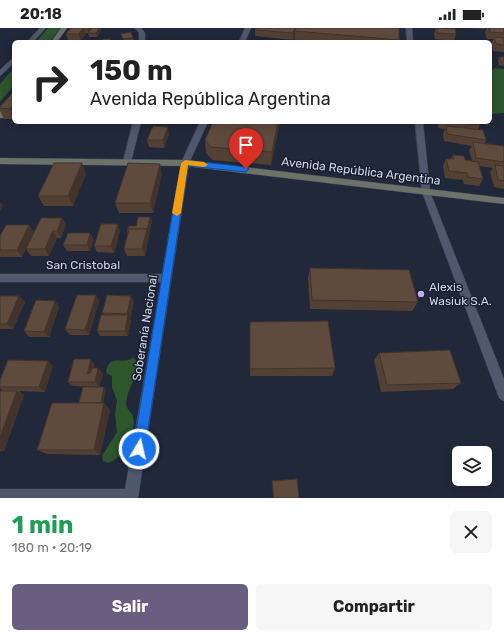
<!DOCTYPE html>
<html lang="es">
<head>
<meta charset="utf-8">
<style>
	:root { --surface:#fff; --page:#f6f6f6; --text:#222; --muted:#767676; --accent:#6a5e80 }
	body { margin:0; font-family:Rubik,sans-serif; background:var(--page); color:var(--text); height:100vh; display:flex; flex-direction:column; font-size:15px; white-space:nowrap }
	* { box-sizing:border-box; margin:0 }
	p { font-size:13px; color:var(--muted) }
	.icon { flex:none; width:22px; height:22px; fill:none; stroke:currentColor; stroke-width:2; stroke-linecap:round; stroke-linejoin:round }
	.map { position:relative; height:470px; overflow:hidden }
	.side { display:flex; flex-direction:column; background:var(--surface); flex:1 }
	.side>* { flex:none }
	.hud { position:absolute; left:12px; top:12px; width:480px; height:84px; border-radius:6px; box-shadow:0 2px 10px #0003; background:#fff; color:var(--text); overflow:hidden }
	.fabs { position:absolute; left:452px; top:418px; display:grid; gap:8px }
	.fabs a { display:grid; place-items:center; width:40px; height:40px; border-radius:6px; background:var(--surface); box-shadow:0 2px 10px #0003; font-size:20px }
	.pin { position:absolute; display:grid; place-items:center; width:34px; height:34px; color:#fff; margin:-41px -17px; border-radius:50% 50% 50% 0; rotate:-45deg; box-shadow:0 0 4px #0007 }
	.pin .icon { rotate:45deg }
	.me { position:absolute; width:44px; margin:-22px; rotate:9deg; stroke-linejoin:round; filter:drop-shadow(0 0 3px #0008) }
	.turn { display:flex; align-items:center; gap:14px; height:84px; padding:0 12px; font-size:18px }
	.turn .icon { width:52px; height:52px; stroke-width:2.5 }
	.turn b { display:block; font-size:28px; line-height:34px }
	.round { display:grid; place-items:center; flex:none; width:42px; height:42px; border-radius:6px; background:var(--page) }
	.overview { display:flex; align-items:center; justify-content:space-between; height:68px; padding:0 12px }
	h1 { font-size:24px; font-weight:700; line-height:30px; color:#1e9e55 }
	.cta { display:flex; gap:8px; margin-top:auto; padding:8px 12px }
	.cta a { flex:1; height:46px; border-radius:6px; background:var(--accent); color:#fff; font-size:16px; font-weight:700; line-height:46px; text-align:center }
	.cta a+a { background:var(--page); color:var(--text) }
	.status { display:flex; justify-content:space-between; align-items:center; height:28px; padding:0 20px; background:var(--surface); direction:ltr }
	.status svg { height:11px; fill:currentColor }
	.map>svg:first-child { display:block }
	.green { fill:#2d562d }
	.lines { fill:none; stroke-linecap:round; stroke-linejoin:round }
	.minor-casing { stroke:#3d4453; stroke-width:1 }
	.secondary-casing { stroke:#3d4453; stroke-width:1 }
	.minor { fill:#4f586c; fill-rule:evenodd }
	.secondary { fill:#6c726a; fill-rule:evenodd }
	.wall { fill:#524035 }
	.shaded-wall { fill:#42342b }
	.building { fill:#5f4a3e; stroke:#42342b }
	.route { fill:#1a73e8; stroke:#114b97 }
	.slow { fill:#f59e0b }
	.poi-dot { fill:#c2a7f2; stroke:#181f30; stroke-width:1.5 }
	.labels { text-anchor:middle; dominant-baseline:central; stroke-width:3; stroke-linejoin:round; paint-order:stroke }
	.street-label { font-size:12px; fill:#cfd4e0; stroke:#181f30 }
	.poi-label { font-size:12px; fill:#cfd4e0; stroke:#181f30; text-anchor:start }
</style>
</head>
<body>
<div class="status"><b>20:18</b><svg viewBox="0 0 49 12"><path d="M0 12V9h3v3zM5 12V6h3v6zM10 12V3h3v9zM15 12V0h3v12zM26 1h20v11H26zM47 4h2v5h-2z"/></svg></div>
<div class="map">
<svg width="504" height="470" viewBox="0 0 504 470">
	<rect width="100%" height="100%" fill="#21283a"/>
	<g class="green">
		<path d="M48,0h12l-11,14h-13z"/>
		<path d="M14,40v17l-14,17v-18z"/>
		<path d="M494,40l10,1v44l-14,1v-41z"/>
		<path d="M133,329l6,8c-3,13 -12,25 -13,39 0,5 6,8 7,13 4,17 -9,41 -25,46l-5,-2 -1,-5 15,-24 -2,-18 2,-13 -5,-14v-11l-6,-3c2,-21 19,-7 27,-16z"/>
	</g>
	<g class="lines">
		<defs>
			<g id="minor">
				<path d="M40,0h6l-13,14h-6z"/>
				<path d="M135,0h6l4,5v9h-6v-9z"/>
				<path d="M245,0h6l-6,14h-6z"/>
				<path d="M406,0h6l1,14h-6z"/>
				<path d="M14,29v6l-14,13v-6z"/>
				<path d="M133,94h8l-10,40 -4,3 -4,-3z"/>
				<path d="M200,94h8l-19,41 -51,335h-138v-9h125l36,-207h-161v-8h162l19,-111z"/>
				<path d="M415,94h8l7,70 74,187v22l-4,-2 -2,-4 -76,-203z"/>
			</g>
			<g id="secondary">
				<path d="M61,0h6l-10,14h-6z"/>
				<path d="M14,67v7l-11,16h-3v-7l12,-15z"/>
				<path d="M0,130l185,2 319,38v6l-319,-38 -185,-2z"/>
			</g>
		</defs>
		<use href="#minor" class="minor-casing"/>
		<use href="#secondary" class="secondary-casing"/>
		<use href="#minor" class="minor"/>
		<use href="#secondary" class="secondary"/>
	</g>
	<g class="wall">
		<path d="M71,0h20v1l1,-1h9v2l-4,7h-8l-1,-4h-2v1l-6,7 -12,-1 -2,-6z"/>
		<path d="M256,0h39v2l104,10v2h-105l1,-10 -2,8 -38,-4v-6z"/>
		<path d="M436,0h11l9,6 -2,7 7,1h-21l1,-2 7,1 -13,-2 -1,-5z"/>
		<path d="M469,0h16v1z"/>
		<path d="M487,0h17v24l-11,-1 -2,-7 2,-5h-6l-2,-7z"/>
		<path d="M499,29h5v9l-5,-1 -1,-5z"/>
		<path d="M14,63v28h-10l-4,-8v-4z"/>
		<path d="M280,94l-9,43 -59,-5 -6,-7 -1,-13z"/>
		<path d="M438,94h41l1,3 -2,4 8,11 -2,4 20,2v43l-10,-2 -4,-15 3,-4 -14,-2 4,13 -4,7 -15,-2 -1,-4 -18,-2 -2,-12 3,-7h5l2,-4 12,5 7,1 -3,-11 3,-4 -28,-5 -1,-8 2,-4 -7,-1z"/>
		<path d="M169,106l-5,14 -15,-1 -2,-7z"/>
		<path d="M86,146l-13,32h-29l-6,-10z"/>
		<path d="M162,146l-9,39h-34l-4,-10z"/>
		<path d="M150,189l2,4 -7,35h-18l-3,-7 4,-16 -1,-2z"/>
		<path d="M62,190l4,7 -5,13h-4l-8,18h-18l-5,-7z"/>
		<path d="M120,203l-6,22 -17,-1 -3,-6z"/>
		<path d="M34,204l-12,25h-22v-21z"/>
		<path d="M94,212l-4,11h-23l-4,-6z"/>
		<path d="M310,240l108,34 -6,9 -102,-2 -2,-31z"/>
		<path d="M96,267l3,6 -10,34h-19l-5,-6z"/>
		<path d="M0,268h19l6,6 -12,27h-13z"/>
		<path d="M55,273l4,6 -10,30h-20l-5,-6z"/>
		<path d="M134,274l-4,17 1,2 -3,15h-28l-3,-5 6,-16 -1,-2z"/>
		<path d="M250,294l85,46 -3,8h-82z"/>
		<path d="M379,325l82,30 -8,6 -72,3 -7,-32z"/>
		<path d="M95,337l-1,3h4l5,6 -4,13 -26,-1 -5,-4z"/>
		<path d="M53,338l-8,26 -26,-1 5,4 -20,56h-4v-60h3l-3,-3v-8z"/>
		<path d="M104,359l2,3 -3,13h1l6,7 -10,45 -53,-1 -10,-4 42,-47z"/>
		<path d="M272,453l27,17h-26l-1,-14z"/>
	</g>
	<g class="shaded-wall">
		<path d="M84,0l2,6 -5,7 -3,-7z"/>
		<path d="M89,0h2v2l-2,3 -1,-3z"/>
		<path d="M99,0h2v2l-4,7 -1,-4z"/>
		<path d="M295,0v4l-2,8v-7z"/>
		<path d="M133,10l2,4h-12v-3z"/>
		<path d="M14,76v13l-4,-8z"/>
		<path d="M278,94h2l-9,43 1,-13z"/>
		<path d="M168,99l1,7 -5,14 -1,-8z"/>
		<path d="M82,135l4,11 -13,32 -5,-10z"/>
		<path d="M160,136l2,10 -9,39 -3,-10z"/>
		<path d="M1,174l2,3 -3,6v-8z"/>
		<path d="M150,189l2,4 -3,14 -2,-4z"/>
		<path d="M62,190l4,7 -5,13 -4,-7z"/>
		<path d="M118,196l2,7 -6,22 -3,-7z"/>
		<path d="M29,197l5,7 -12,25 -5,-7z"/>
		<path d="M147,201l2,7 -4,20 -3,-7z"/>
		<path d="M53,203l4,7 -8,18 -4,-7z"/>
		<path d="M90,205l4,7 -4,11 -3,-6z"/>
		<path d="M96,267l3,6 -10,34 -4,-5z"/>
		<path d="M19,268l6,6 -12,27 -6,-5z"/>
		<path d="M131,268l3,6 -4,17 1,2 -3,15 -3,-5 3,-15 -1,-2z"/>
		<path d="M55,273l4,6 -10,30 -5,-5z"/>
		<path d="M91,331l4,6 -4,13 -4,-4z"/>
		<path d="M48,333l5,5 -8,26 -6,-5z"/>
		<path d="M98,340l5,6 -4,13 -4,-5z"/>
		<path d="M104,359l2,3 -4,17 -2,-2z"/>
		<path d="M17,363l7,4 -20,56 -4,-2v-12z"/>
		<path d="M104,375l6,7 -10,45 -6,-5z"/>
	</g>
	<g class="building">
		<path d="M71,0h13l-6,6h-12z"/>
		<path d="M84,0h5l-1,2h-4z"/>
		<path d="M92,0h7l-3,5h-8z"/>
		<path d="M256,0h39l-2,5 -38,-3z"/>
		<path d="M296,0h103v12l-104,-9z"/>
		<path d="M437,0l18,1 1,5 -19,-1z"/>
		<path d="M489,0h15v5l-14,-1z"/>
		<path d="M131,4l2,6 -10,1 -2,-5z"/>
		<path d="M494,9l10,1v7l-8,-1z"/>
		<path d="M103,11h8l-2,3h-8z"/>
		<path d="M126,11h8l-1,3h-9z"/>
		<path d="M441,12l20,2h-20z"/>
		<path d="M81,13h13v1h-14z"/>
		<path d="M499,29h5v5h-3z"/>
		<path d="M14,63v13l-4,5 -10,-1v-1z"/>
		<path d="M213,94h65l-6,30 -61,-5 -6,-7z"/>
		<path d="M450,94h29l1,3z"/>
		<path d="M153,98l15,1 -5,13h-16z"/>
		<path d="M446,98l37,4 3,10 -39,-6z"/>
		<path d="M473,114l31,4v16l-28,-4z"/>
		<path d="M453,127l11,1 1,4 13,2 5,17 -15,-2 -1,-4 -18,-2 -3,-12h8z"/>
		<path d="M54,135h28l-14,33h-30z"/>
		<path d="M128,135l32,1 -10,39h-35z"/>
		<path d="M495,137l9,1v15l-6,-1z"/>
		<path d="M138,189h12l-3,14v-2h-18v2h-2l2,-5h7z"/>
		<path d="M41,190h21l-5,13h-4l-8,18h-19z"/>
		<path d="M101,196h17l-7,22h-17z"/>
		<path d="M6,197h23l-12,25h-17v-14z"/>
		<path d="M129,201h18l-5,20h-18z"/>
		<path d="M68,205h22l-3,12h-24z"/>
		<path d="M310,240l99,2 9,32 -106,-2z"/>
		<path d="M77,267h19l-11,35 -20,-1z"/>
		<path d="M107,267l24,1 -4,18 -25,-1z"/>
		<path d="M0,268h19l-12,28h-7z"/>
		<path d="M36,272l19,1 -11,31 -20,-1z"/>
		<path d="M101,287h27l-3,16h-28z"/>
		<path d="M328,293l7,47 -85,1v-47z"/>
		<path d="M450,322l11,33 -74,2 -8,-32z"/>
		<path d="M74,331h17l-4,15 3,-1 2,-5h6l-3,14h-27z"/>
		<path d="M8,332l40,1 -9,26h-39v-7z"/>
		<path d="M83,359h21l-3,16h-22z"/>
		<path d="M0,363h17l-17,46z"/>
		<path d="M52,375h52l-10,47h-57z"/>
		<path d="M297,451l2,19h-25l-2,-17z"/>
	</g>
	<path class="route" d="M185,132l61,7 3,2 -3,3 -58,-6 -43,283 -2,5 -4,2 -4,-2 -2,-5 48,-286z"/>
	<path class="slow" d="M185,132l19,2 4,3 -4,2 -16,-2 -7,48 -4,3 -5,-3 9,-50z"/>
	<circle class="poi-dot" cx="421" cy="266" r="4"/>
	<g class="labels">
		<g class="street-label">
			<text transform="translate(361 143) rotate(7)">Avenida República Argentina</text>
			<text x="83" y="237">San Cristobal</text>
			<text transform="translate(145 300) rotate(-81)">Soberanía Nacional</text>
		</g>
		<g class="poi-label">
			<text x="429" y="259">Alexis<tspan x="429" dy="14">Wasiuk S.A.</tspan></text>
		</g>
	</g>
</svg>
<div class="fabs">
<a><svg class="icon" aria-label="layers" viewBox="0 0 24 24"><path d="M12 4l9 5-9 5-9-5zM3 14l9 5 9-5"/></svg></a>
</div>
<div class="pin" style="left:246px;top:141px;background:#d93025"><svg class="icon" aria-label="arrive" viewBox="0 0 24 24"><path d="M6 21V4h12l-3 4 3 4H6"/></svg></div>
<svg class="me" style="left:139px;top:421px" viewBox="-20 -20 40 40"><circle r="17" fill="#1a73e8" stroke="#fff" stroke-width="3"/><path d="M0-11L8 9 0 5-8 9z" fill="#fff"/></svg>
<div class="hud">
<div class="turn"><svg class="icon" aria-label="right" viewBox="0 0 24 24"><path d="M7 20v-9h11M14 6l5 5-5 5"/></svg><div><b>150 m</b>Avenida República Argentina</div></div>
</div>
</div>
<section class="side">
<div class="overview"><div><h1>1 min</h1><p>180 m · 20:19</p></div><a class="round"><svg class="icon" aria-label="close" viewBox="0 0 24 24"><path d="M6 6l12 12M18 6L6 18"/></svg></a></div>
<div class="cta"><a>Salir</a><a>Compartir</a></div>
</section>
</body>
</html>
